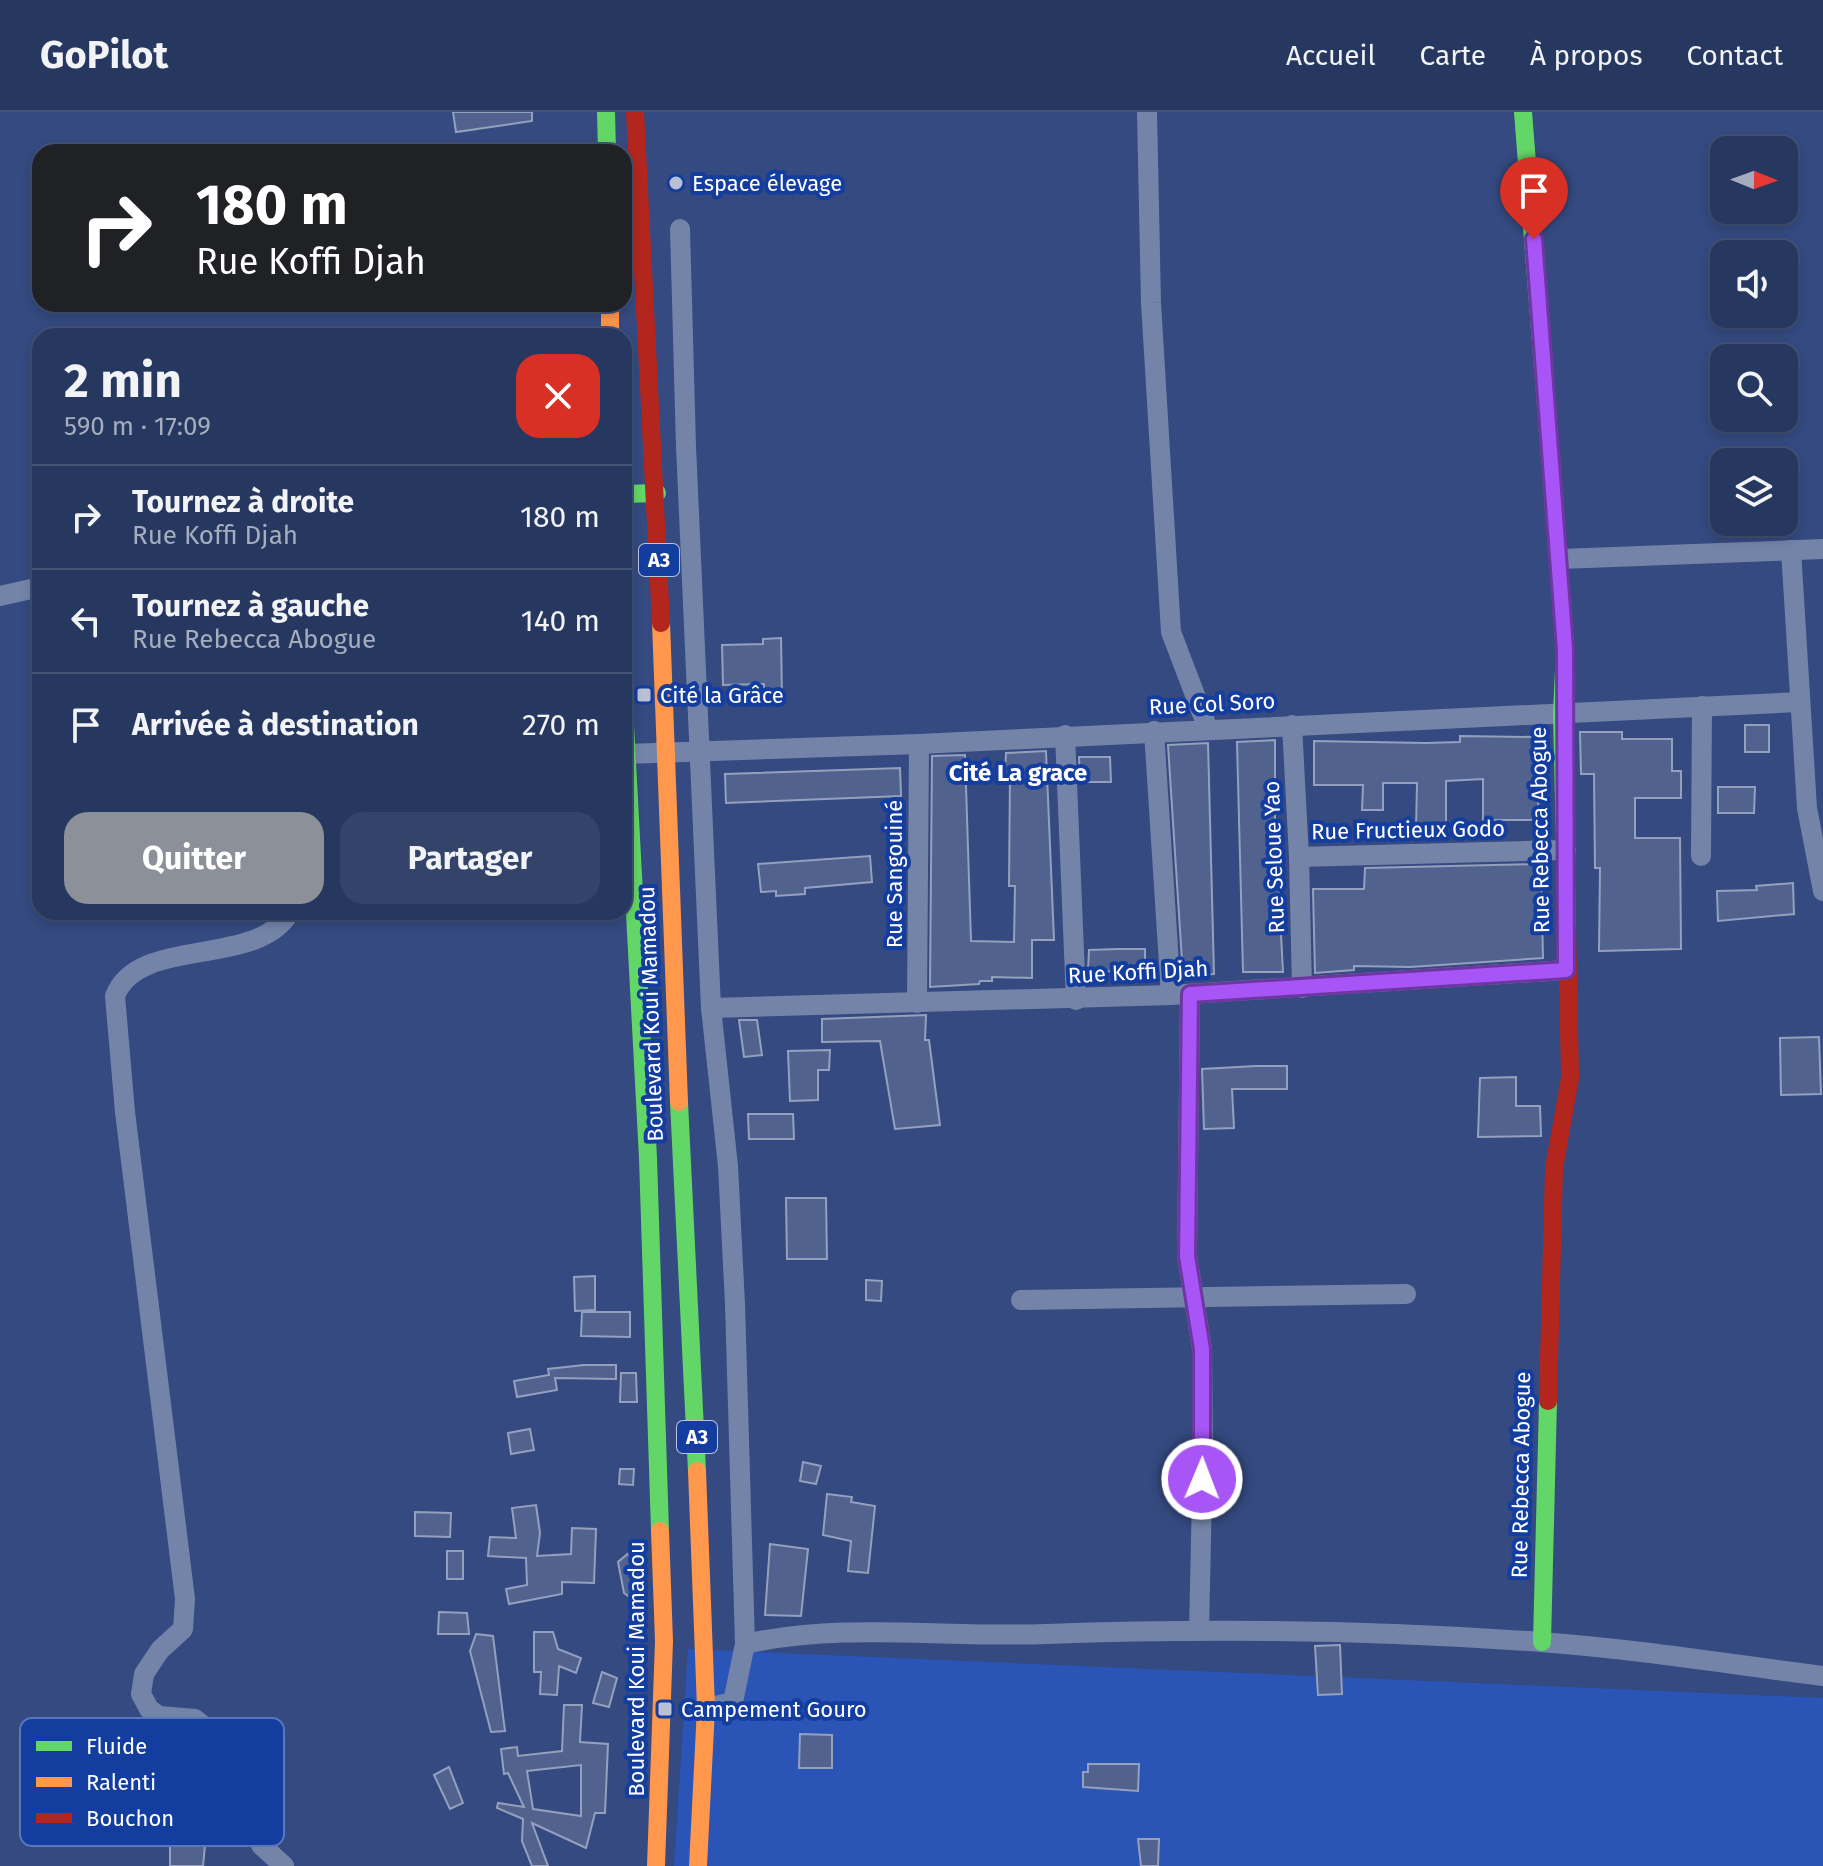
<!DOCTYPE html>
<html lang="fr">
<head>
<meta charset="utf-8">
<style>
	:root { --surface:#273860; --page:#334369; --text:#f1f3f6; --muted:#a4acbd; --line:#435275; --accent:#8c9099 }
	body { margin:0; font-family:"Fira Sans",sans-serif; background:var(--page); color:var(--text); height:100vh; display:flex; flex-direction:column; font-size:30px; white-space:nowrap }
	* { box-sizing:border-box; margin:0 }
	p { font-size:26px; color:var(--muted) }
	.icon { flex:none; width:44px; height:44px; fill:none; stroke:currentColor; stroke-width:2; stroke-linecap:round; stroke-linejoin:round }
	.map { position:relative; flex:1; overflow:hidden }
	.side { position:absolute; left:32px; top:216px; width:600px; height:592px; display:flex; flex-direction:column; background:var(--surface); border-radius:24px; box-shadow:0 4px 12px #0003,0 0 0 2px var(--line) }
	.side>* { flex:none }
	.banner { position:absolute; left:32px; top:32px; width:600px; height:168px; border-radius:24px; box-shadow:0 4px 12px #0003,0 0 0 2px var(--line); background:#202124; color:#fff; overflow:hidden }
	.needle { width:52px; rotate:91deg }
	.fabs { position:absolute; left:1710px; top:24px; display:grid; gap:16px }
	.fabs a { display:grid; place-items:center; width:88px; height:88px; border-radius:16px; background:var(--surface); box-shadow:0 4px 12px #0003,0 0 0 2px var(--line); font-size:40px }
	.pin { position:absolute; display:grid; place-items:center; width:68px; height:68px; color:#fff; margin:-82px -34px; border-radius:50% 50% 50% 0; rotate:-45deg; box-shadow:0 0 8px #0007 }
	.pin .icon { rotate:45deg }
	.me { position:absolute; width:88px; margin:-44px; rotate:1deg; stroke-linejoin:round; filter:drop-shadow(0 0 6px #0008) }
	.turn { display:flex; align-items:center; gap:28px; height:168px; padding:0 32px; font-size:36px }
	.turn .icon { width:104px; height:104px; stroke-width:2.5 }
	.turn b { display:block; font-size:56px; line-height:68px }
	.round { display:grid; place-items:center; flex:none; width:84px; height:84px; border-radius:24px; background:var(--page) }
	.summary { display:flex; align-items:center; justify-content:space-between; height:136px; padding:0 32px }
	h1 { font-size:48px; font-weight:700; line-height:60px }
	.primary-button { display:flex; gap:16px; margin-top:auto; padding:16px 32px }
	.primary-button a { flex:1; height:92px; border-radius:24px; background:var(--accent); color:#fff; font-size:32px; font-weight:700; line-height:92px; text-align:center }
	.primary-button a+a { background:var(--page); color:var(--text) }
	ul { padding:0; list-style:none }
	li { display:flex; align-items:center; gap:24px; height:104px; padding:0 32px; border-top:2px solid var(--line) }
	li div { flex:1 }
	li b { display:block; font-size:30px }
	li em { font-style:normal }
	header { display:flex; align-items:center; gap:48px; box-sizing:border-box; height:112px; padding:0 40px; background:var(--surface); border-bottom:2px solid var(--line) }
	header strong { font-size:38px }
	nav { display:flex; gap:44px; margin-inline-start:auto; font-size:28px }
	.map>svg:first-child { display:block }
	.green { fill:#2a54b6 }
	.building { fill:#50628d; stroke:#94a0be; stroke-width:2; fill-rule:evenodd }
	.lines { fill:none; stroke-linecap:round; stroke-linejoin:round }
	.street { stroke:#7484a9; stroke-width:20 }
	.fast { stroke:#63d668; stroke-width:18 }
	.slow { stroke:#ff974d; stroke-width:18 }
	.jam { stroke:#b3261e; stroke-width:18 }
	.route-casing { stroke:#6d37a1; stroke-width:20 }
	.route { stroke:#a855f7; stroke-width:14 }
	.poi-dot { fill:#b8c0d3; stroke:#143da0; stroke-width:3 }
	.labels { text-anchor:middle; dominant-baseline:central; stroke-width:8; stroke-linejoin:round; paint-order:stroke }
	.shield { fill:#143da0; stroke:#b8c5e2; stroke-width:2 }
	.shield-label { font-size:20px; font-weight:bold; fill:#fff }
	.poi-label { font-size:22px; fill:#fff; stroke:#143da0; text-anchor:start }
	.street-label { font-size:22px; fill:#fff; stroke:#143da0 }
	.neighbourhood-label { font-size:24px; font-weight:bold; fill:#fff; stroke:#143da0 }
	.key { fill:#143da0; stroke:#5a77bc; stroke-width:2 }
	.key-label { font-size:22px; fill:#fff }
</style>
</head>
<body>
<header>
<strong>GoPilot</strong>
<nav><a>Accueil</a><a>Carte</a><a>À propos</a><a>Contact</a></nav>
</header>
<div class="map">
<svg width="1823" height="1754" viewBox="0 0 1823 1754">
	<rect width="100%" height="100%" fill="#344a80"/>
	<path class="green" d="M688,1537l1135,49v168h-1149z"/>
	<g class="building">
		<path d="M453,0h79v9l-76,11z"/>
		<path d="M781,526l1,63h-18v-17l-41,1 -1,-40 41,-1v-5z"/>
		<rect x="1745" y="613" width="24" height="27"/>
		<path d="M1580,620h42v7h50v32h9v27h-46v40h45l1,111 -82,2 1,-83h-5l-1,-94h-13z"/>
		<path d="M1460,624l75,1 4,83h-56v-41l-37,2v50l-30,-1 1,-47h-34v27h-21l1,-25h-49v-44l112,2 34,-1z"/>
		<path d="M1275,628v80l8,152h-40l-6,-230z"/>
		<path d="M1208,631l6,231 -31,2 -15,-231z"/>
		<path d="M1046,639l8,189h-22v38l-40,-1v4h-12l-1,3 -49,3 2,-231 33,-1 6,186 43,1 1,-56h-6l1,-112h-5l1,-21z"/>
		<path d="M1079,645h31l1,25h-31z"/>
		<path d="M900,656l1,28 -175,7 -1,-29z"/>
		<path d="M1718,675h37l-1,26h-36z"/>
		<path d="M870,744l2,26 -67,6v6l-29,2v-5l-15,1 -3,-28z"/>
		<path d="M1541,752l2,94 -133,9 -56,-1v4l-39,3 -2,-84h51l1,-21z"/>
		<path d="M1793,771l1,31 -76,7 -1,-30 40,-1 -1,-4z"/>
		<path d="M1119,837h26v23l-57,-1 1,-21z"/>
		<path d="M926,903l-1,25h4l11,85 -45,4 -15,-88 -58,1v-23z"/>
		<path d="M739,908h18l5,35 -18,2z"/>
		<path d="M1819,925l2,57 -40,1 -1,-57z"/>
		<path d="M830,938l-1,20h-11v30l-28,1 -2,-50z"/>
		<path d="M1256,954h31v23h-55l2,39 -30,1 -2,-60z"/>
		<path d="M1516,965v29h24l1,30 -63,1 2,-59z"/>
		<path d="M748,1002h45l1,25h-45z"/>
		<path d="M786,1086h40l1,61h-40z"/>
		<path d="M595,1164v34l-20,1 -1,-34z"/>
		<path d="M866,1168l16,1 -1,20 -15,-1z"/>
		<path d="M582,1200h48v25l-49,-1z"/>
		<path d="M584,1253h32v14l-61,-1 2,12 -40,7 -3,-16 35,-6 -1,-6z"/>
		<path d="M621,1261h15l1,29h-17z"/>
		<path d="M530,1317l4,21 -23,4 -3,-21z"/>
		<path d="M803,1350l18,4 -5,18 -16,-3z"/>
		<path d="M620,1357h14l-1,16 -14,-1z"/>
		<path d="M827,1382l25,3 -1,5 24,4 -7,67 -20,-2 3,-30 -28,-6z"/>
		<path d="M536,1393l4,28 -3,23 34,-2 1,-26 24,1 -2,54 -32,-1v12l-53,10 -3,-15 21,-4 -1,-27 -38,-2 2,-19 26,1 -4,-30z"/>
		<path d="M415,1400l36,1 -1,24 -35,-1z"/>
		<path d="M770,1432l38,5 -7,67 -36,-1z"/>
		<rect x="447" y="1439" width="16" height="28"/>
		<path d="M630,1440l9,10 5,46 -20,-15 -6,-31z"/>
		<path d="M439,1500l28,1 2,21h-31z"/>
		<path d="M534,1520h19l5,17 23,9 -5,15 -17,-7 -2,29 -17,-1 1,-22h-7z"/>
		<path d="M476,1522l17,2 12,95 -14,1 -21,-81z"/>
		<path d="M1340,1533l2,49 -24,1 -3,-49z"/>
		<path d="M602,1560l15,6 -8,29 -16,-4z"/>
		<path d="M564,1593h18l-2,37 28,2 -3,69h-10l-9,35 -54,-25 16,43h-16l-10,-25 1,-22 -26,-11 1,-5 26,4 -16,-34 -4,1 -3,-25 16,-2 1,9 44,-5zM581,1653v51l-48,-7 -6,-38z"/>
		<path d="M800,1622l32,1v33h-33z"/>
		<path d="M157,1624l40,1 1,8 16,6 -11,115h-33v-26h-17z"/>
		<path d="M1088,1652h51l-1,27 -55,-4v-15h5z"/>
		<path d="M449,1655l14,36 -13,6 -16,-34z"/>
		<path d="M1138,1727h21l-1,27h-17z"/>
	</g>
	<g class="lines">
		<g class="street">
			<path d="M1147,0l4,191 20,329 37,97"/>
			<path d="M680,117l6,217 25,562 17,158 7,138 10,340"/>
			<path d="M1791,438l16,258 16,83"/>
			<path d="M1560,447l263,-10"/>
			<path d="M0,484l40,-9"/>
			<path d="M1292,613l7,132 3,131"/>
			<path d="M1154,619l17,264"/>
			<path d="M1065,623l11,265"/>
			<path d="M626,642l293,-10 881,-42"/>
			<path d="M1701,744l1,-150"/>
			<path d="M1299,745l267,-7"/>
			<path d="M1190,882l-3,262 15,93 1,100 -4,182"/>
			<path d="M917,891l2,-259"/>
			<path d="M711,896l460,-13 395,-25"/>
			<path d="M1021,1188l385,-6"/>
			<path d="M706,1596l27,-6 12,-58c99,-22 202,-6 301,-10 165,-6 331,-4 495,8 94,7 188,22 282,34"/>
			<path d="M284,1754l-23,-21 -36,-102 -30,-24 -36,-3 -10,-7 -8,-15 3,-20 16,-24 23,-21 2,-30 -60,-487 -10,-116c23,-61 142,-27 175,-84"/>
		</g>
		<g class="fast">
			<path d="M606,0l1,40"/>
			<path d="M1523,0l42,537 -3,64 5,215"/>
			<path d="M624,382l33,-1"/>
			<path d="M624,594l24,452 12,373"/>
			<path d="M679,990l18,369"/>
			<path d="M1542,1530l6,-241"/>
		</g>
		<g class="slow">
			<path d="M610,192v32"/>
			<path d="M661,511l18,479"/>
			<path d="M697,1359l9,237 -8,158"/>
			<path d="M656,1754l8,-225 -4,-110"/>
		</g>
		<g class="jam">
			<path d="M635,0l26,511"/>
			<path d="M1548,1289l6,-233 16,-90 -3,-150"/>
		</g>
	</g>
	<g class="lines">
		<defs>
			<path id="route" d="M1202,1367v-130l-15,-93 3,-262 376,-24 -1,-321 -31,-410"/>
		</defs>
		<use href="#route" class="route-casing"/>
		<use href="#route" class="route"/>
	</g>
	<g class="poi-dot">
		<circle cx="676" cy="71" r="8"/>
		<rect x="636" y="575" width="16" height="16" rx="4"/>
		<rect x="657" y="1589" width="16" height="16" rx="4"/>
	</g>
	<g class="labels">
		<g class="shield">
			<rect x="639" y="432" width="40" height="32" rx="6"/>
			<rect x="677" y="1309" width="40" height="32" rx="6"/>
		</g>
		<g class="shield-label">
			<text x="659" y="448">A3</text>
			<text x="697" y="1325">A3</text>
		</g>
		<g class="poi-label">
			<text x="692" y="71">Espace élevage</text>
			<text x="660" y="583">Cité la Grâce</text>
			<text x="681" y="1597">Campement Gouro</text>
		</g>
		<g class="street-label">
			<text transform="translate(1212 592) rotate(-3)">Rue Col Soro</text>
			<text transform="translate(1408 718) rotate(-1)">Rue Fructieux Godo</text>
			<text transform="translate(1540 718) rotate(-91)">Rue Rebecca Abogue</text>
			<text transform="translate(1274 745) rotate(-92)">Rue Seloue Yao</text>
			<text transform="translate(894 762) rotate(-90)">Rue Sangouiné</text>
			<text transform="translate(1138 860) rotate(-3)">Rue Koffi Djah</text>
			<text transform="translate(651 902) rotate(-92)">Boulevard Koui Mamadou</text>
			<text transform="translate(1521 1363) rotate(-89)">Rue Rebecca Abogue</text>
			<text transform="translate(636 1557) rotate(-90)">Boulevard Koui Mamadou</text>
		</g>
		<g class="neighbourhood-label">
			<text x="1018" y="661">Cité La grace</text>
		</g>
	</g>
	<rect x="20" y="1606" width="264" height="128" rx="12" class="key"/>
	<rect x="36" y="1629" width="36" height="10" fill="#63d668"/>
	<rect x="36" y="1665" width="36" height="10" fill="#ff974d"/>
	<rect x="36" y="1701" width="36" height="10" fill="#b3261e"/>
	<g class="key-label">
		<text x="86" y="1642">Fluide</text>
		<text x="86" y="1678">Ralenti</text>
		<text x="86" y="1714">Bouchon</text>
	</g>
</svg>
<div class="fabs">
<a><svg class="needle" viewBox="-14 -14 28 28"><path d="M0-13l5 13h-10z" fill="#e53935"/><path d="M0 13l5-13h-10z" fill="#a4acbd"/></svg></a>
<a><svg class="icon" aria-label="sound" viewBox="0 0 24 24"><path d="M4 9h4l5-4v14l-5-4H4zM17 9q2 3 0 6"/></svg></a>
<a><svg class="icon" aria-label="search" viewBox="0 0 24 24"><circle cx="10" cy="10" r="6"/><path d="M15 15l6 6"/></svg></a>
<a><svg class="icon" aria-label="layers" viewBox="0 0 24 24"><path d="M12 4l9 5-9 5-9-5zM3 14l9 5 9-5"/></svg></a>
</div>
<div class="pin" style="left:1534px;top:127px;background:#d93025"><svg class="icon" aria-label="arrive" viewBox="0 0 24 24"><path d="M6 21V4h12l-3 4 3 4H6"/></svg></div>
<svg class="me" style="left:1202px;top:1367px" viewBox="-20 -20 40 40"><circle r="17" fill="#a855f7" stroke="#fff" stroke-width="3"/><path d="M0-11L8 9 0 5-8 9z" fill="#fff"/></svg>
<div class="banner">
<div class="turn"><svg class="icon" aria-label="right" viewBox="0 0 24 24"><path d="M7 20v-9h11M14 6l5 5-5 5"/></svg><div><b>180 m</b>Rue Koffi Djah</div></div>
</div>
<section class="side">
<div class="summary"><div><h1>2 min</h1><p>590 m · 17:09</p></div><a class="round" style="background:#d93025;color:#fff"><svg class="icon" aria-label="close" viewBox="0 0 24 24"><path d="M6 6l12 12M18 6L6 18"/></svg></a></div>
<ul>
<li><svg class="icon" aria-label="right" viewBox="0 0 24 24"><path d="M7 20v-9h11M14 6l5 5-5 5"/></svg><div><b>Tournez à droite</b><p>Rue Koffi Djah</p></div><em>180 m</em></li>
<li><svg class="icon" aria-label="left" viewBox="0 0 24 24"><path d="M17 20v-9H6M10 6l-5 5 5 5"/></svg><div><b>Tournez à gauche</b><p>Rue Rebecca Abogue</p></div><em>140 m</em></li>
<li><svg class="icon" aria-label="arrive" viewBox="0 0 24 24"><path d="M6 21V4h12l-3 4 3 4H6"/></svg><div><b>Arrivée à destination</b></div><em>270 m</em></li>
</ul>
<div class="primary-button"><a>Quitter</a><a>Partager</a></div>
</section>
</div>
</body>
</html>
